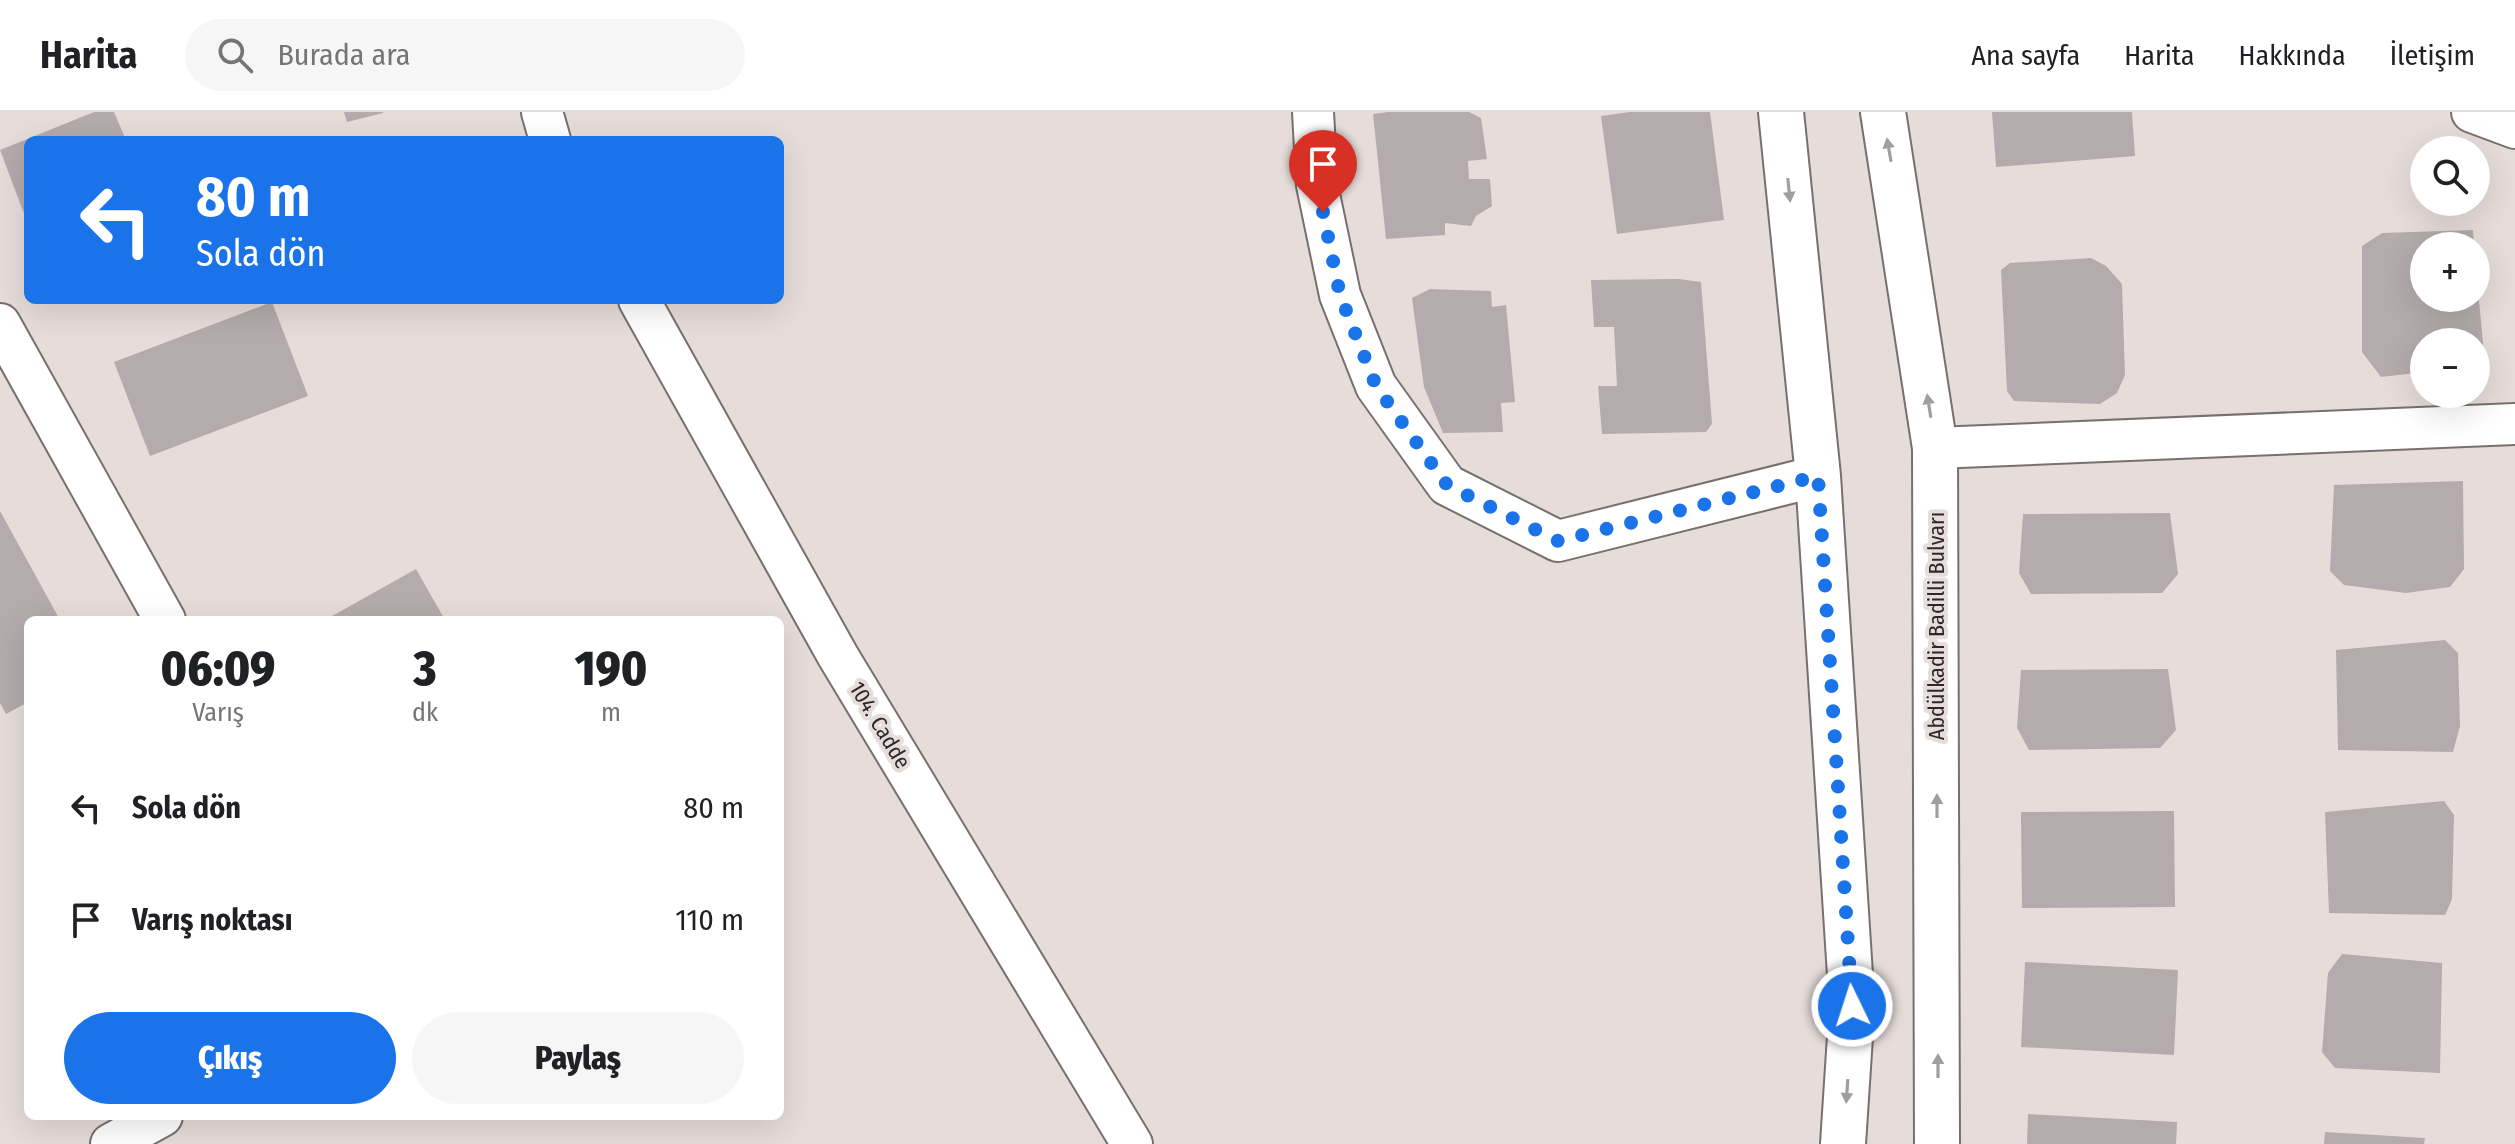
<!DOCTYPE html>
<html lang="tr">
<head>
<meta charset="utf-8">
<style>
	:root { --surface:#fff; --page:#f6f6f6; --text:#202124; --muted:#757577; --line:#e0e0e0; --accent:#1a73e8 }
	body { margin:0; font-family:"Fira Sans Condensed",sans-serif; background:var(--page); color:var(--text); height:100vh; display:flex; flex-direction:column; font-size:30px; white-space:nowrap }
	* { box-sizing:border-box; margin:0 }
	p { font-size:26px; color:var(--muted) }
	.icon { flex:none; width:44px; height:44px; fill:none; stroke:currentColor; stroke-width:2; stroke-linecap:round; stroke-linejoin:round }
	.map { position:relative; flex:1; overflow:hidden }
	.side { position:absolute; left:24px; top:504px; width:760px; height:504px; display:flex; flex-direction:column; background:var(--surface); border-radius:12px; box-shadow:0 8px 32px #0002 }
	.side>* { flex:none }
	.guide { position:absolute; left:24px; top:24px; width:760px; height:168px; border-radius:12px; box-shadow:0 8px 32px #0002; background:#1a73e8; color:#fff; overflow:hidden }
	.buttons { position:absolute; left:2410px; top:24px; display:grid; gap:16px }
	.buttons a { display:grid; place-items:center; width:80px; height:80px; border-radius:50%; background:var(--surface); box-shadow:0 8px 32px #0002; font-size:40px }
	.pin { position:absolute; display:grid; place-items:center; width:68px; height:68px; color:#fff; margin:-82px -34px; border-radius:50% 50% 50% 0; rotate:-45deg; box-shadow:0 0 8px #0007 }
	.pin .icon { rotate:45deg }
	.me { position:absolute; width:88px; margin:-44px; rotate:356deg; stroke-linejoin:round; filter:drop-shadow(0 0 6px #0008) }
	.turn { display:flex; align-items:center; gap:28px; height:168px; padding:0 40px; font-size:36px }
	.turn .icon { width:104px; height:104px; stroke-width:2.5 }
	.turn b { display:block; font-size:56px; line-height:68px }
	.eta { display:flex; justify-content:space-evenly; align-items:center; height:136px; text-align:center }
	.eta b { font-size:48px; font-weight:800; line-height:56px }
	.cta { display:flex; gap:16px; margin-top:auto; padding:16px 40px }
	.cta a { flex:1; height:92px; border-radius:48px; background:var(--accent); color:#fff; font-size:32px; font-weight:800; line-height:92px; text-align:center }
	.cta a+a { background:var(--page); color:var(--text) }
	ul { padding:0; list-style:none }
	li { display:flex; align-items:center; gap:24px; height:112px; padding:0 40px }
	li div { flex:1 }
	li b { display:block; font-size:30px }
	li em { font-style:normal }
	header { display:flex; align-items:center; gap:48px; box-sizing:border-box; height:112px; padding:0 40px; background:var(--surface); border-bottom:2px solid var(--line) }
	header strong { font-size:38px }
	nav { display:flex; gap:44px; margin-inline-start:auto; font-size:28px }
	.search { width:560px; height:72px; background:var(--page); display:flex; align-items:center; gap:20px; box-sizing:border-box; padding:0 28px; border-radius:44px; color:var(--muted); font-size:30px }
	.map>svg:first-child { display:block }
	.building { fill:#b4abac }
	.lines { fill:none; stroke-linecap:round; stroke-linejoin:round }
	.street-casing { stroke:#78706e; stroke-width:44 }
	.secondary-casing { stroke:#78706e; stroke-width:48 }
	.street { stroke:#fff; stroke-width:40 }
	.secondary { stroke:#fff; stroke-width:44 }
	.oneway { fill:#a09e9e }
	.route { stroke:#1a73e8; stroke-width:14; stroke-dasharray:0 25.2 }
	.labels { text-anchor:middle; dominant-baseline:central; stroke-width:8; stroke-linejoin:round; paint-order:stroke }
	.street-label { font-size:22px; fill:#2b2827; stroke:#e6ddda }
</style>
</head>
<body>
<header>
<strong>Harita</strong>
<div class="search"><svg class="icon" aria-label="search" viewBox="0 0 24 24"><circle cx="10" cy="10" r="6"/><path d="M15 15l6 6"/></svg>Burada ara</div>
<nav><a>Ana sayfa</a><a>Harita</a><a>Hakkında</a><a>İletişim</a></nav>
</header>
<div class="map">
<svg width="2515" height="1032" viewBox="0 0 2515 1032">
	<rect width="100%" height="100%" fill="#e6ddda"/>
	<g class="building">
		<path d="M94,0h20l12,28h-98v84l-28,-74z"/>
		<path d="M344,0h39v1l-36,9z"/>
		<path d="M1388,0h81l12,6 6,41 -19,2 1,18h21l2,27 -16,10 -5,10 -26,-3v12l-59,4 -13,-125z"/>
		<path d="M1630,0h80l14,108 -107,14 -16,-118z"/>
		<path d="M1992,0h140l3,44 -139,11z"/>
		<path d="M2473,118l1,16h-50v52h52l2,-8 7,74 -9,2v-24h-52v30l-43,5 -19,-25v-106l20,-13z"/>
		<path d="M2091,146l15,8 16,18 3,91 -8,18 -17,11 -86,-3 -7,-10 -6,-121 9,-7z"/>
		<path d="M1679,167l22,3 11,142 -6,8 -104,2 -4,-48h19l-3,-59h-20l-3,-47z"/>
		<path d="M1430,177l61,2 1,16 14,-2 9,97 -14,1 2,29 -60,1 -19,-46 -12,-89z"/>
		<path d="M272,190l36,94 -158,60 -36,-94z"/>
		<path d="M2463,369l1,88 -14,18 -44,6 -62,-8 -14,-14 4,-86z"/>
		<path d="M0,399l60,109h-32v82l-22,12 -6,-11z"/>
		<path d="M2170,401l8,61 -16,19 -131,1 -12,-21 4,-59z"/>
		<path d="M416,457l29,51h-120z"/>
		<path d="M2445,528l13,13 2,73 -7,26 -115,-2 -2,-100z"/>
		<path d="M2168,557l8,61 -16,18 -131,2 -12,-22 4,-58z"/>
		<path d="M2444,689l10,14 -2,84 -7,16 -116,-2 -4,-101z"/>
		<path d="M2174,699l1,96 -153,1 -1,-96z"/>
		<path d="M2342,842l100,9 -2,110 -105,-5 -13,-16 6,-79z"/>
		<path d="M2025,850l153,8 -4,85 -153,-8z"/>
		<path d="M2028,1002l149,8 -1,22h-149z"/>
		<path d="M2325,1020l100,6 -1,6h-100z"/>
	</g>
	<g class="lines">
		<defs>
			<g id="street">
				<path d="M542,0l8,28"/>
				<path d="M1313,0l4,73 23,110 36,91 71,99 111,56 260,-65"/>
				<path d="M2472,0l43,16"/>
				<path d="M639,188l199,356 294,488"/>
				<path d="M0,212l165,296"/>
				<path d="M1935,336l580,-24"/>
				<path d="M111,1032l51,-28"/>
			</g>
			<g id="secondary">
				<path d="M1781,0l37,364 34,530 -9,138"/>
				<path d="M1883,0l52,336 2,696"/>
			</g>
		</defs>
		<use href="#street" class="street-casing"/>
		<use href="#secondary" class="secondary-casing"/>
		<use href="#street" class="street"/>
		<use href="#secondary" class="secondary"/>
	</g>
	<defs><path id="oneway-solid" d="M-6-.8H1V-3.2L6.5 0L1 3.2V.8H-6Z" transform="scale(2)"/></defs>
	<g class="oneway">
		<use href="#oneway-solid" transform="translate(1889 38) rotate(-100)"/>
		<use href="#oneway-solid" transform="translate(1789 78) rotate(84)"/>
		<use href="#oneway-solid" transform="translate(1929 294) rotate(-99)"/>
		<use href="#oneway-solid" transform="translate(1937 694) rotate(-90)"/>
		<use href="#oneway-solid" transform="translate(1938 954) rotate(-90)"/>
		<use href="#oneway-solid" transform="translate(1847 979) rotate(94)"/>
	</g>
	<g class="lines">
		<path class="route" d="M1323,100l17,83 36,91 71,99 111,56 260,-65 34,530"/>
	</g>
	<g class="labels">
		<g class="street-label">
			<text transform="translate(1936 514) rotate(-90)">Abdülkadir Badilli Bulvarı</text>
			<text transform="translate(880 613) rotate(59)">104. Cadde</text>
		</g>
	</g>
</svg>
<div class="buttons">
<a><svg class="icon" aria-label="search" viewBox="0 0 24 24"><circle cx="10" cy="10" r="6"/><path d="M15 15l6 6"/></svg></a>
<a>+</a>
<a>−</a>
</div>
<div class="pin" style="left:1323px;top:100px;background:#d93025"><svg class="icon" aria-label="arrive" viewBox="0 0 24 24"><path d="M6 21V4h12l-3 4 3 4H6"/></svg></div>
<svg class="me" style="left:1852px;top:894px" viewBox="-20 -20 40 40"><circle r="17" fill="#1a73e8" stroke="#fff" stroke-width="3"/><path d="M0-11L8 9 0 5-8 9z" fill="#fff"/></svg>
<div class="guide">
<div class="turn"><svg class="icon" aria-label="left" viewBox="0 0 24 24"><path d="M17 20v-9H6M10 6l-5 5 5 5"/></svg><div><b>80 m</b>Sola dön</div></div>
</div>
<section class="side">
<div class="eta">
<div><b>06:09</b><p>Varış</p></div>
<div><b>3</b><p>dk</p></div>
<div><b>190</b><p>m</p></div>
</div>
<ul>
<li><svg class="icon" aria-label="left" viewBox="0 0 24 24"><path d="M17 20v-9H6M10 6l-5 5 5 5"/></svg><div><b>Sola dön</b></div><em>80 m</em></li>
<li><svg class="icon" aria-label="arrive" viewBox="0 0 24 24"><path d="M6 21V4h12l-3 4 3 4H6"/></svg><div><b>Varış noktası</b></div><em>110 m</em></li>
</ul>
<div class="cta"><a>Çıkış</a><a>Paylaş</a></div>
</section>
</div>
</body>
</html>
